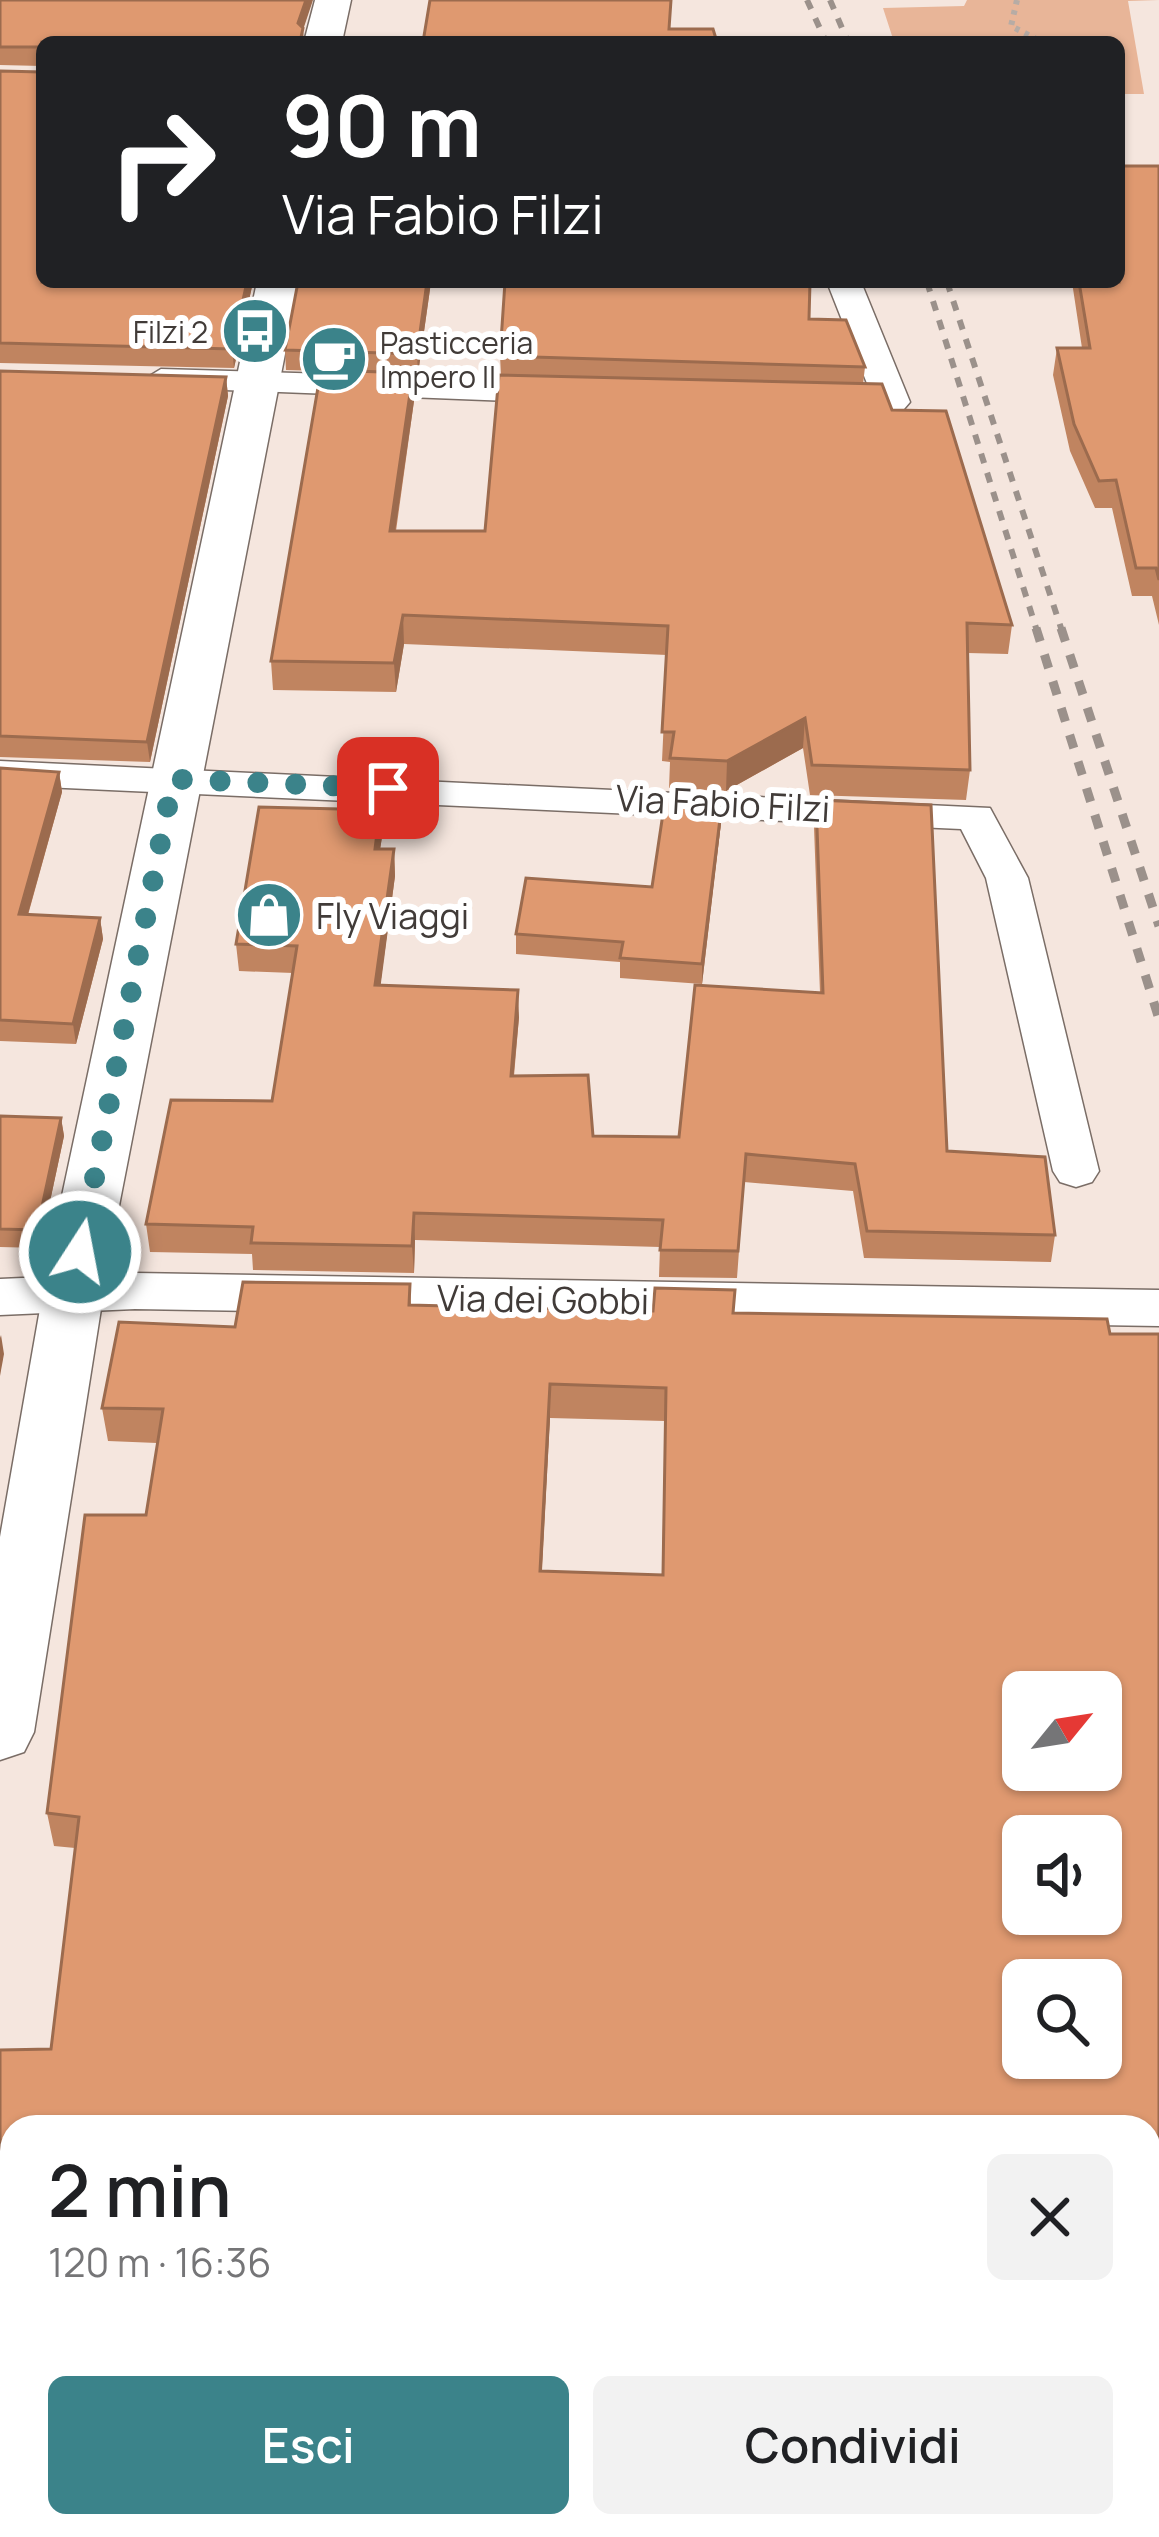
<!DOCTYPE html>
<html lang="it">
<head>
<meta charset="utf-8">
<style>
	:root { --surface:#fff; --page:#f2f2f2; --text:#202124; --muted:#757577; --accent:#3b838a }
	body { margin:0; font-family:Manrope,sans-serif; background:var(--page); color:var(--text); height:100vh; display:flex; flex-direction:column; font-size:45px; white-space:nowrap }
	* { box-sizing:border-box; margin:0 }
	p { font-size:39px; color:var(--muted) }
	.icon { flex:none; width:66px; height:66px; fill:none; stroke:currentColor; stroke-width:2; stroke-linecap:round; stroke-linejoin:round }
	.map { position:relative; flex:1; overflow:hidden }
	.side { position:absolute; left:0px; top:2115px; width:1161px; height:423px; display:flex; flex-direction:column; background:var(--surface); border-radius:36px 36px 0 0; box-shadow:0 3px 9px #0004 }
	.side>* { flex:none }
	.hud { position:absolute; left:36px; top:36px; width:1089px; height:252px; border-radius:18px; box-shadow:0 3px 9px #0004; background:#202124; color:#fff; overflow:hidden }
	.needle { width:78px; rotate:60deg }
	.controls { position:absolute; left:1002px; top:1671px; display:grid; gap:24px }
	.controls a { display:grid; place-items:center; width:120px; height:120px; border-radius:18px; background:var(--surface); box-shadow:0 3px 9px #0004; font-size:60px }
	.pin { position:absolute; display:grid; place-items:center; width:102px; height:102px; color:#fff; margin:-51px; border-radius:24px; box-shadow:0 6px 18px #0006 }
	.me { position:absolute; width:132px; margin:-66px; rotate:11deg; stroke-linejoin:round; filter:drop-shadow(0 0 9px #0008) }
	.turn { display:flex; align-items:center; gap:42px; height:252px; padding:0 48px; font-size:54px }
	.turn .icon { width:156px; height:156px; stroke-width:2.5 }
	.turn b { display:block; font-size:84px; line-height:102px }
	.round { display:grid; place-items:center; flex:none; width:126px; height:126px; border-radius:18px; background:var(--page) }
	.head { display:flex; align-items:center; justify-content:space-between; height:204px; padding:0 48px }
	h1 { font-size:72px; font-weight:600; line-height:90px }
	.cta { display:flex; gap:24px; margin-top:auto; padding:24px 48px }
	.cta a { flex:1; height:138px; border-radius:18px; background:var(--accent); color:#fff; font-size:48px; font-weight:600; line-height:138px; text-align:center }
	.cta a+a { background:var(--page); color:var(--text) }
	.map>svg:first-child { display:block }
	.green { fill:#e8b598 }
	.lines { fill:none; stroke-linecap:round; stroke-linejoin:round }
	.minor-casing { stroke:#7a6d66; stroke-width:3 }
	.tertiary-casing { stroke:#7a6d66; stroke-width:3 }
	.path { stroke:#b7aca5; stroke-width:6; stroke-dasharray:4.5 6; stroke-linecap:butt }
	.minor { fill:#fff; fill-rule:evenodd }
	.tertiary { fill:#fff; fill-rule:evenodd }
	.rail-far1 { stroke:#9b918b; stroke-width:6; stroke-dasharray:10 10; stroke-linecap:butt }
	.rail { stroke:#9b918b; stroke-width:9; stroke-dasharray:14 14; stroke-linecap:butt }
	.wall { fill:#c08460; fill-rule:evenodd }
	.shaded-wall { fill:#9c6b4e }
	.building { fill:#df9970; stroke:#9c6b4e; stroke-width:3; fill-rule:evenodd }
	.route { stroke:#3b838a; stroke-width:21; stroke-dasharray:0 37.8 }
	.labels { text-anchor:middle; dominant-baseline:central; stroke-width:12; stroke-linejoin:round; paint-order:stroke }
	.far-poi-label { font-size:30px; fill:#413b38; stroke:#fff; text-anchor:end }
	.street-label { font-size:36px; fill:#413b38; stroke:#fff }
	.poi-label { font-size:36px; fill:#413b38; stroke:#fff; text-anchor:start }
</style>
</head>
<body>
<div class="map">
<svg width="1159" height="2537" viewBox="0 0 1159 2537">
	<rect width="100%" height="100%" fill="#f5e6de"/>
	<path class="green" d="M967,0h192l-31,1 16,93h-25v-52h-225l-11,-34 81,-2z"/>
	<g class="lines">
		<defs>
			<g id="minor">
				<path d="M827,282h34l49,120 -6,7 -78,2 -18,-11 18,-11 44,2z"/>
				<path d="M161,369l398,12 18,11 -18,11 -410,-16 -6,-7z"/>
				<path d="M0,761l990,47 38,70 71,293 -7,11 -16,5 -16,-5 -7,-11 -67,-293 -25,-49 -961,-44z"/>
				<path d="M135,1273l1024,17v36l-1024,-17 -135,6v-36z"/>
				<path d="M0,2365l12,1v62l-12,-1z"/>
				<rect x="1149" y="2420" width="10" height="64"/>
			</g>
			<g id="tertiary">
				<path d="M315,0h36l-9,42h-38z"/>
				<path d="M257,282h42l-189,970 -76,480 -10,20 -24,8v-223l50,-285z"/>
			</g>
		</defs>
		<use href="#minor" class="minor-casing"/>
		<use href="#tertiary" class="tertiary-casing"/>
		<path class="path" d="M1017,0l-6,26 31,16"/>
		<use href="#minor" class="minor"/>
		<use href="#tertiary" class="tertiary"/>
		<g class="rail-far1">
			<path d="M807,0l19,42"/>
			<path d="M830,0l18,42"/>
			<path d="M927,282l110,349"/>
			<path d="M947,282l115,349"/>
		</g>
		<g class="rail">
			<path d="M1036,628l123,391"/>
			<path d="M1061,628l98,298"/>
		</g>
	</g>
	<g class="wall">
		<path d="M0,0l303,30 -261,36 -42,-1z"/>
		<path d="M0,71l42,211h211l-19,86 -234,-5z"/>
		<path d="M1159,166v459l-7,-29h-20l-20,-88h-17l-25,-57 -17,-76 4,-27h25l-10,-66h47z"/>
		<path d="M298,282h133l-13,92 -5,-1 1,28 -18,130h89l16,-156 -1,-19 309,-37 56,48 -2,17 29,26 120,215 -4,29 -40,-1 2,117 -4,30 -156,-5 -7,-47 -77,43 -57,-3 1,-26 -8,-1 5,-106 -263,-11 -8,48 -123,-2 -2,-29 50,-290 -35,-1 -1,-20z"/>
		<path d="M0,371l226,6 2,19 -78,366 -150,-5z"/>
		<path d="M0,768l59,4 3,20 -34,123 72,3 3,21 -27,105 -76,-3z"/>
		<path d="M816,800l131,351 108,84 -4,27 -187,-4 -11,-67 -109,-9 -7,96 -78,-1 1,-30 -245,-7 -1,33 -161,-3 -1,-16 -102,-2 -4,-28 126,-123 21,-128 -54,-2 -3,-27 144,-134 2,27 -2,12h14l1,27 -15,110 139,31 -5,59 79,60 86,1 141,-144 -6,-166z"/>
		<path d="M721,823l-19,161 -82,-6v-16l-104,-8v-20l136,-47z"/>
		<path d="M0,1116l61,2 3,18 -24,112 -40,-1z"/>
		<path d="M410,1284l1,21 323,8 376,21h49v1073h-10v-280h-1137v230h-12v-307l51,-1 24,-201 -21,-2 -7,-33 99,-298 11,-72 -49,-2 -6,-33 133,-81zM550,1418l115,3 -3,154 -120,-4z"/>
	</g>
	<g class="shaded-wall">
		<path d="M306,0h7l-10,30 1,12h-4l-2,-19z"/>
		<path d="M247,282h6l-19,86 -2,-19z"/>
		<path d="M427,282h4l-13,92 -1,-20z"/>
		<path d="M413,373l1,28 -23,159 -1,-29z"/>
		<path d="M226,377l2,19 -78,366 -3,-20z"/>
		<path d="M403,615l1,29 -8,48 -2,-29z"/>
		<path d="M805,718l-2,30 -77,43 1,-30z"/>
		<path d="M59,772l3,20 -40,143 -3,-21z"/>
		<path d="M722,803l-1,20 -19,161v-20z"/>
		<path d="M380,810l2,27 -6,39 -1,-27z"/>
		<path d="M394,849l1,27 -18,137 -2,-28z"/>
		<path d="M100,918l3,21 -27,105 -3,-20z"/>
		<path d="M518,990l1,27 -8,86v-27z"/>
		<path d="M61,1118l3,18 -24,112 -3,-18z"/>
		<path d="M414,1213l1,27 -1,33 -2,-27z"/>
		<path d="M1,1335l3,19 -4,22v-38z"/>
		<path d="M550,1384v34l-10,186v-33z"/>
	</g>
	<g class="building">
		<path d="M0,0h306l-8,23 5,5 -3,14h-258v5h-42z"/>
		<path d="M430,0h241l-2,29h44l4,13h-294z"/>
		<path d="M0,71l42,1v210h205l-15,67 -232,-6z"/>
		<path d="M1119,166h40v414l-3,-12h-20l-20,-88 -17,1 -25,-57 -17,-76h33l-11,-66h40z"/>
		<path d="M298,282h129l-10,72 -132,-4z"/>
		<path d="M505,282h305l-1,37 37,1 19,47 -365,-11z"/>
		<path d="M321,370l92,3 -23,158h95l14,-156 383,9 10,26 54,1 66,214 -45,-2 3,147 -158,-5 -7,-47 -78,43 -57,-3 4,-26h-12l6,-106 -265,-11 -9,48 -123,-2z"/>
		<path d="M0,371l226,6 -79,365 -147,-6z"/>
		<path d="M0,768l59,4 -40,142 81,4 -27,106 -73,-4z"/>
		<path d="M665,800l57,3 -20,161 -82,-6 3,-16 -107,-8 10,-56 126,9z"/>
		<path d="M816,800l115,5 16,346 98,6 10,78 -188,-4 -12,-67 -109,-10 -8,97 -78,-1 3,-30 -249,-7 -2,33 -161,-3 2,-16 -107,-3 25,-124 101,1 25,-155 -61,-2 23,-137 121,3 -5,39h19l-19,136 143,5 -7,86 77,-1 5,61 86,1 16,-152 128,8z"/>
		<path d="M0,1116l61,2 -24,112 -37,-1z"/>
		<path d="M243,1282l167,2 -1,21 244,6 2,-23 80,2 -2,23 374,6 3,15h49v1044h-10v-251h-1137v202l-12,-1v-278l51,-1 28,-232 -32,-4 38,-298h61l17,-106 -61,-1 17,-86 116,5zM550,1384l116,4 -3,187 -123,-4zM1023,1692h78v78h-78zM1023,1836h78v78h-78zM1023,1980h78v78h-78z"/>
		<path d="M1149,2500h10v37h-600v-11h590z"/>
		<path d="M210,2526h24l130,11h-156z"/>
	</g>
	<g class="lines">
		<path class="route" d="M80,1252l93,-473 215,9"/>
	</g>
	<defs>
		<symbol id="bus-disc" viewBox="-11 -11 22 22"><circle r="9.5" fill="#3b838a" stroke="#fff"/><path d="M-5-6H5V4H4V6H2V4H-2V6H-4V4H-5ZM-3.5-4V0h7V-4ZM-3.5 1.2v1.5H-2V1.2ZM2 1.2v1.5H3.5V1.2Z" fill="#fff"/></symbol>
		<symbol id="cafe-disc" viewBox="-11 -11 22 22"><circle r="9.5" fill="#3b838a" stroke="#fff"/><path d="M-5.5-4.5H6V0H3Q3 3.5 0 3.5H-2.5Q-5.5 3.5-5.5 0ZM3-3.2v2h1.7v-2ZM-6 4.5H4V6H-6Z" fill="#fff"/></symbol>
		<symbol id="shop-disc" viewBox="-11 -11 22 22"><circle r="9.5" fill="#3b838a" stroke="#fff"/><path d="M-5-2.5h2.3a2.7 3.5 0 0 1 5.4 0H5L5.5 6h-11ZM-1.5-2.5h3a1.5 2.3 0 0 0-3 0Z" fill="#fff"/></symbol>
	</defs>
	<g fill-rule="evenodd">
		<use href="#bus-disc" x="217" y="293" width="76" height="76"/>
		<use href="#cafe-disc" x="296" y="321" width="76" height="76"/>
		<use href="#shop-disc" x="231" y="877" width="76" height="76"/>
	</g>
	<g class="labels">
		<g class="far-poi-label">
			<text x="208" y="331">Filzi 2</text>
			<text x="380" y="342" text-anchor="start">Pasticceria<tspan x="380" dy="34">Impero II</tspan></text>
		</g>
		<g class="street-label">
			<text transform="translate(723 803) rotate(3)">Via Fabio Filzi</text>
			<text transform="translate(543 1299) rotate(1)">Via dei Gobbi</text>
		</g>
		<g class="poi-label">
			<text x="316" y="915">Fly Viaggi</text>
		</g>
	</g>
</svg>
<div class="controls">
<a><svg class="needle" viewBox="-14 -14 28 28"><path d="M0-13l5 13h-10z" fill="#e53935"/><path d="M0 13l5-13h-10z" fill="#757577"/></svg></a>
<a><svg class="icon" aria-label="sound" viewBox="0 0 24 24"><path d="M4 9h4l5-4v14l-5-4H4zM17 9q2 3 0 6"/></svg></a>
<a><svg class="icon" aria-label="search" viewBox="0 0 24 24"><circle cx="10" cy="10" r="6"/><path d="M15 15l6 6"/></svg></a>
</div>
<div class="pin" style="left:388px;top:788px;background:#d93025"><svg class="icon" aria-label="arrive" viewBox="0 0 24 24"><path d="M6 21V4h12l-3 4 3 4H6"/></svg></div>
<svg class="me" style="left:80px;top:1252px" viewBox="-20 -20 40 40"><circle r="17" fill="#3b838a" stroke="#fff" stroke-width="3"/><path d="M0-11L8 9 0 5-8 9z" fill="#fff"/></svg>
<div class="hud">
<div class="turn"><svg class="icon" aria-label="right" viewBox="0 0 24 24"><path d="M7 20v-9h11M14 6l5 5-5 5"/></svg><div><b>90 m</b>Via Fabio Filzi</div></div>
</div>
<section class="side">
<div class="head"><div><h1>2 min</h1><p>120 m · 16:36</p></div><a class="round"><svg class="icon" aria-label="close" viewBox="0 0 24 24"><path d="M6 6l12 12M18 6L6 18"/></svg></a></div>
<div class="cta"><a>Esci</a><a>Condividi</a></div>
</section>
</div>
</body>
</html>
